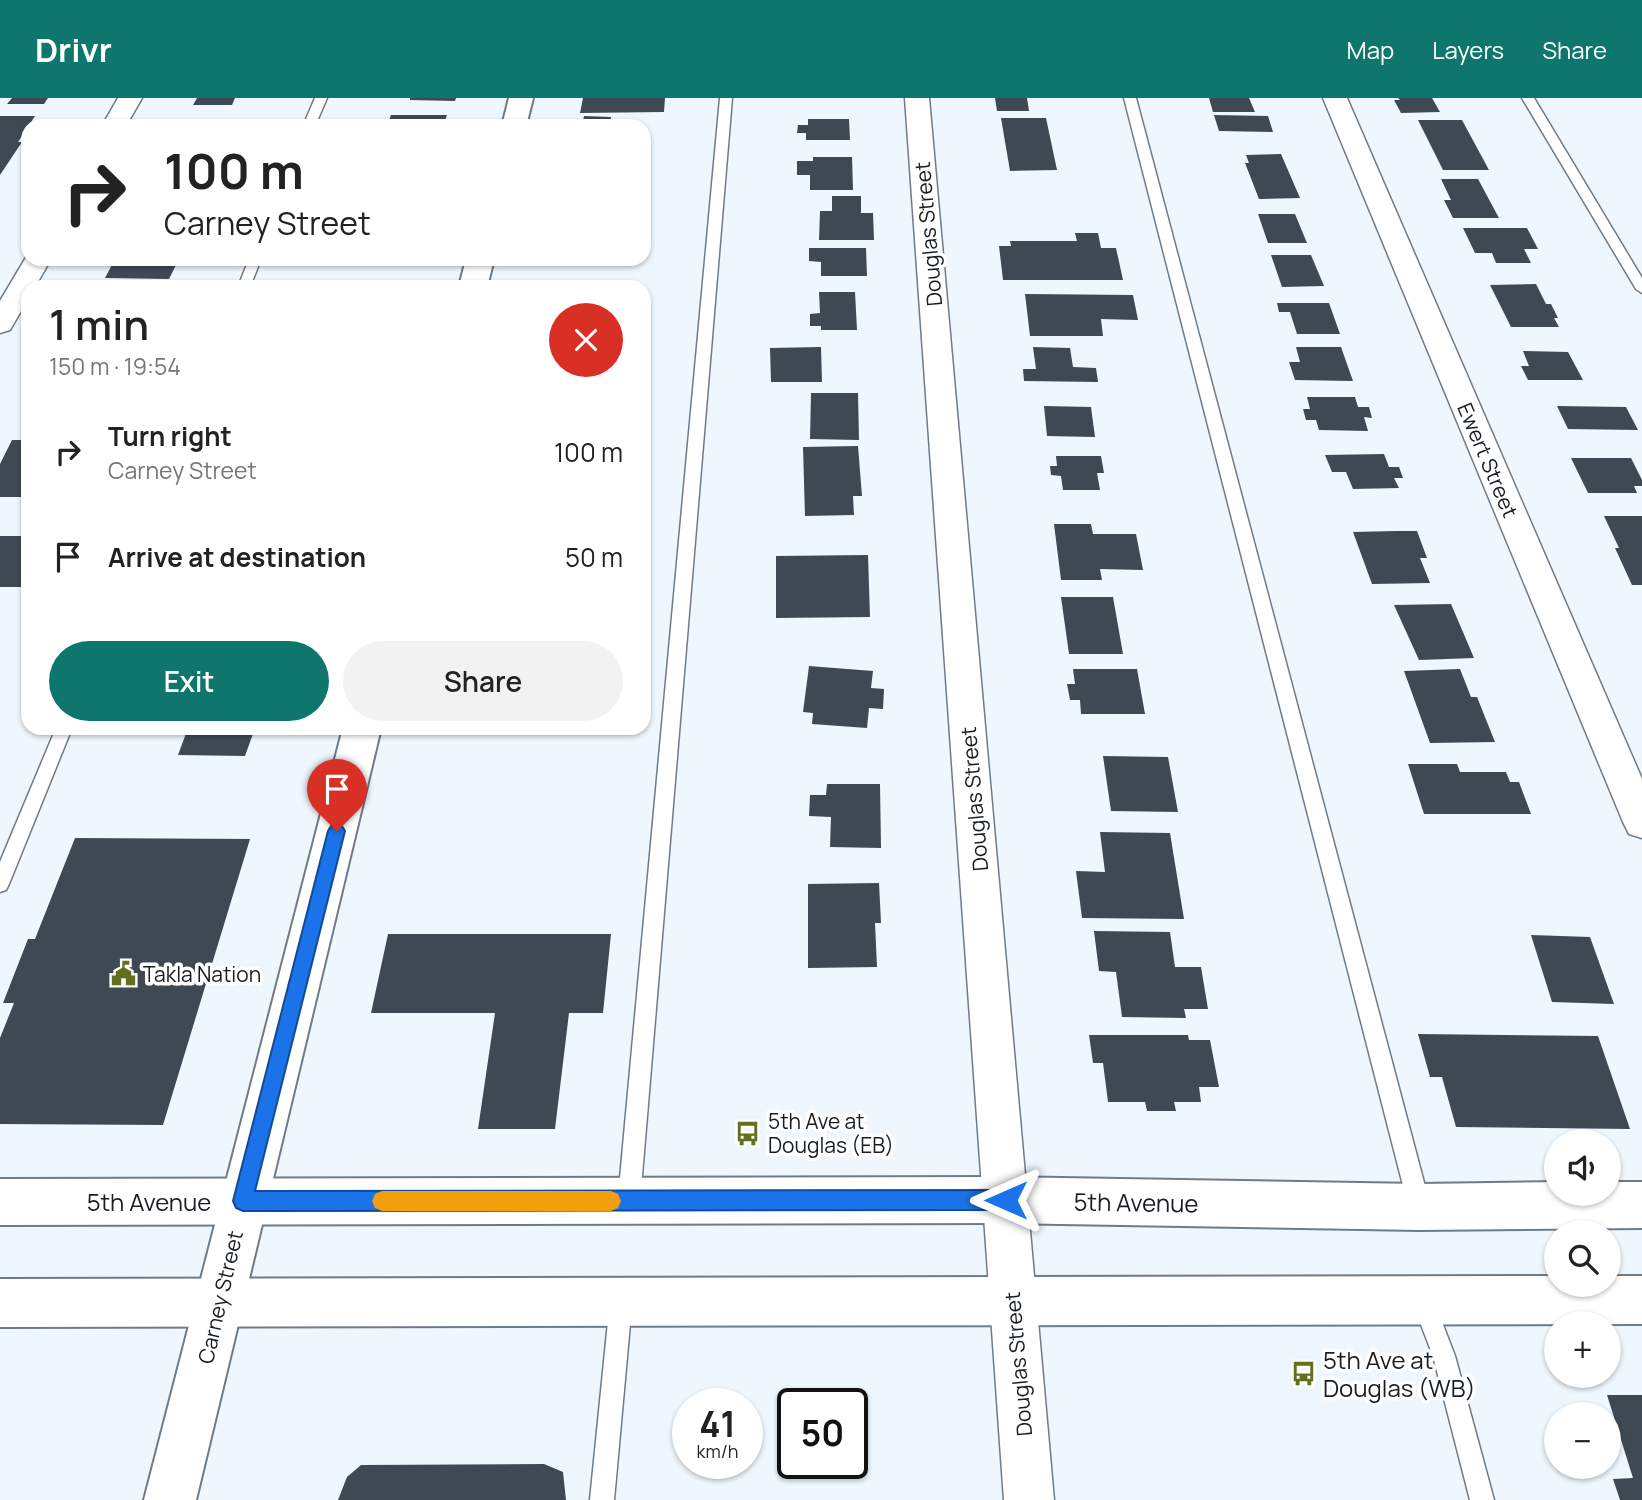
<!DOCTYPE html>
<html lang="en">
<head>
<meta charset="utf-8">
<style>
	:root { --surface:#fff; --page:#f2f2f2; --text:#222; --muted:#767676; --accent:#0f766e }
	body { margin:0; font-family:Manrope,sans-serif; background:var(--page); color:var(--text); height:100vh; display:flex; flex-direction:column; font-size:26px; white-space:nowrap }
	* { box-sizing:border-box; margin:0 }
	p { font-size:23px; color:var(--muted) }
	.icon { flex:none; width:38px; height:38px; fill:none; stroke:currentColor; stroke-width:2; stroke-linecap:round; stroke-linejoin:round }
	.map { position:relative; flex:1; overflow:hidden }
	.side { position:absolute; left:21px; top:182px; width:630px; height:455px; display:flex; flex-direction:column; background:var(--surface); border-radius:21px; box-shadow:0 2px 5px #0004 }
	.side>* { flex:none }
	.top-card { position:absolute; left:21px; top:21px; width:630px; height:147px; border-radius:21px; box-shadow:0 2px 5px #0004; background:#fff; color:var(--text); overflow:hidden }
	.buttons { position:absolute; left:1544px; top:1031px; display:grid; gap:14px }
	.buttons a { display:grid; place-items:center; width:77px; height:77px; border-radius:50%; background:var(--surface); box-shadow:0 2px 5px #0004; font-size:35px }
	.speed { position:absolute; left:672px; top:1290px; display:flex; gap:14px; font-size:35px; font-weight:700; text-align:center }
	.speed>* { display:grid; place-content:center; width:91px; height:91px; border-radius:50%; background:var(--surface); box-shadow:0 2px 5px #0004; line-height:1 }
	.speed small { font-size:18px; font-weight:400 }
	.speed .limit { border:4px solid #111; border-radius:10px; background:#fff; color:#111 }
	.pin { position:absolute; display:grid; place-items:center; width:60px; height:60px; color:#fff; margin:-72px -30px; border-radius:50% 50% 50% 0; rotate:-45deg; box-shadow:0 0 7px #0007 }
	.pin .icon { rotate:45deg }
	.me { position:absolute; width:77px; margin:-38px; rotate:270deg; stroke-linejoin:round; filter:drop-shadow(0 0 5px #0008) }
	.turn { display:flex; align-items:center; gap:24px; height:147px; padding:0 28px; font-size:32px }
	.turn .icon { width:91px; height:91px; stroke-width:2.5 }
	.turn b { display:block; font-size:49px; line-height:60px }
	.round { display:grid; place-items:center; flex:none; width:74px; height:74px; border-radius:37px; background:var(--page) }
	.overview { display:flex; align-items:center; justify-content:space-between; height:119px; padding:0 28px }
	h1 { font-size:42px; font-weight:600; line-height:52px }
	.primary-button { display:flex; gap:14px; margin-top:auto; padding:14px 28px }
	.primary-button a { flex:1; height:80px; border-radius:42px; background:var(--accent); color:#fff; font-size:28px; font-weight:600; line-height:80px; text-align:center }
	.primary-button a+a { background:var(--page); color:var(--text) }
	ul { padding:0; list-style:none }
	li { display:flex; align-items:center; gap:21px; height:105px; padding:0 28px }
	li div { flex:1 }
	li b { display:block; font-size:26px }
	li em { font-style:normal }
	header { display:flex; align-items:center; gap:42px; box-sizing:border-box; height:98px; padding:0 35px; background:var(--accent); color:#fff }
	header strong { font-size:33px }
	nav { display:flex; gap:38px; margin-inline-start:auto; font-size:24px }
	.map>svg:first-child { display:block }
	.building { fill:#3e4953 }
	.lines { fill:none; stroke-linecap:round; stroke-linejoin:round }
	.service-casing { stroke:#6f7b87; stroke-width:3 }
	.minor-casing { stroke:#6f7b87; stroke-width:3 }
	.tertiary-casing { stroke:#6f7b87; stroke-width:4 }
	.secondary-casing { stroke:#6f7b87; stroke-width:4 }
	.service { fill:#fff; fill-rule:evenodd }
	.minor { fill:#fff; fill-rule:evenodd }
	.tertiary { fill:#fff; fill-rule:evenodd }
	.secondary { fill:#fff; fill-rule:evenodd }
	.route { fill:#1a73e8; stroke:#114b97; stroke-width:2 }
	.slow { fill:#f59e0b }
	.labels { text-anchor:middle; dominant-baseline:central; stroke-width:7; stroke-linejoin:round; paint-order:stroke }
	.street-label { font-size:21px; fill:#181d22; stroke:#fff }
	.poi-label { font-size:21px; fill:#181d22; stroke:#fff; text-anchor:start }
	.near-street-label { font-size:24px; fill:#181d22; stroke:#fff }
	.near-poi-label { font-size:24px; fill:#181d22; stroke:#fff; text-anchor:start }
</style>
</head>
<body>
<header>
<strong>Drivr</strong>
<nav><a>Map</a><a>Layers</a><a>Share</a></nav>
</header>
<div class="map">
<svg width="1642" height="1402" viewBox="0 0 1642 1402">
	<rect width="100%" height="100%" fill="#eef6fe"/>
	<g class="building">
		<path d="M12,0h36l-4,6h-37z"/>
		<path d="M197,0h38l-3,7h-39z"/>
		<path d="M410,0h46l-1,3 -45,-1z"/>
		<path d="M583,0h82l-1,14 -84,1z"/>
		<path d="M995,0h32l2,13h-32z"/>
		<path d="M1209,0h40l6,14h-42z"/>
		<path d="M1398,0h34l8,14 -39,1 -7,-13h6z"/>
		<path d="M391,17h56l-4,11h-56z"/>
		<path d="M1214,17l54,1 5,16 -54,-1z"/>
		<path d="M0,18h35l-17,26h4l-22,33z"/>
		<path d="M584,18l27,1 -1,9h-28z"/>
		<path d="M1001,20h45l11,52 -47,1z"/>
		<path d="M808,21h41l1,21h-44v-7h-9l1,-8h10z"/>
		<path d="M1418,22h44l27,50h-46z"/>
		<path d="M174,24h47l-3,4h-47z"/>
		<path d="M1281,56l19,44 -41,1 -14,-36h4l-3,-8z"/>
		<path d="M813,59h39l1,33h-43v-15h-13v-14h16z"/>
		<path d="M1441,81h37l21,39h-46l-9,-18h7z"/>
		<path d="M832,98h29v17h12l1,27h-55l1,-29h12z"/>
		<path d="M1258,116h37l12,29h-39z"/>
		<path d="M1463,130h64l11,21h-14l7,14h-35l-4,-10h-17z"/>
		<path d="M1075,135h23l3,15h15l7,32h-120l-4,-34h12l-1,-5h67z"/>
		<path d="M809,150h57l1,28h-46v-14l-12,-1z"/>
		<path d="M1271,157h40l13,31 -42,1z"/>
		<path d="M115,161h64l-10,20 -64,-1z"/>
		<path d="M551,161h44v3l-45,1z"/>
		<path d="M570,182v7h-42l1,-6z"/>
		<path d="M1536,186l10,20h5l7,14h-4l5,9h-48l-21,-42z"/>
		<path d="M819,194h36l2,38h-36v-4h-11v-12l10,-1z"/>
		<path d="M1025,196l108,1 5,25 -37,-1 2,17h-73z"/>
		<path d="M1277,205h52l11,31h-43l-7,-22h-11z"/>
		<path d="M821,249l1,35h-51l-1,-34z"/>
		<path d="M1033,249l37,1 3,19 23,1 2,14 -74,-1 -1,-12h13z"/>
		<path d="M1296,249h45l12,34 -58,-1 -6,-18h11z"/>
		<path d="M1523,253l45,1 15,28h-55l-7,-14h8z"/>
		<path d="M811,295h47l1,47 -49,-1z"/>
		<path d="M1307,299h48l3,10h11l3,11 -8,-1 4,14 -49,-1 -3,-10h-10l-3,-11h7z"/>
		<path d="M1044,308l47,1 4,30 -48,-1z"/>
		<path d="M1557,308l69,1 12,23 -70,-1z"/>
		<path d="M12,342h16v57h-28v-33z"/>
		<path d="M858,348l4,50h-9l1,19 -49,1 -2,-69z"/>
		<path d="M1384,356l5,13h10l4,11h-9l5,10 -46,1 -7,-17h-14l-7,-17z"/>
		<path d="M1056,358h45l3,17h-7l3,17h-37l-2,-14 -10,-1 -1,-9h7z"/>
		<path d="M1571,360h60l11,22v6h-8l3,7h-49z"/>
		<path d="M1604,418h38v69h-10l-17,-37h4z"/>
		<path d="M1054,426h37l2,10h43l7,36 -43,-1 2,11h-41z"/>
		<path d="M1396,433h21l10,27h-7l10,25 -58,1 -19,-52z"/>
		<rect x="0" y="438" width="28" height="51"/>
		<path d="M868,457l2,62 -94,1v-62z"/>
		<path d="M1061,499h52l10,57h-54z"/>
		<path d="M1451,506l23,54 -55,2 -25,-55z"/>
		<path d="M809,568l64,5 -2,17 13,1 -1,20 -14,-1 -2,20 -55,-4 1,-11 -10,-1z"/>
		<path d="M1073,571h64l8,45h-64l-1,-14h-10l-3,-16h8z"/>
		<path d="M1460,571l11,28h6l18,45 -65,1 -26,-72z"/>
		<path d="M188,630h67l-10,28 -67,-1z"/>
		<path d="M1103,658l65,1 10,55 -67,-1z"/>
		<path d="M1408,666h49l3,8h46l4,10h9l12,32h-107z"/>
		<path d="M827,686h53l1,64 -51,-1 1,-30 -22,-1 1,-21h16z"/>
		<path d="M1100,734l70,1 14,86 -102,-1 -6,-47 29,1z"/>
		<path d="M75,740l175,1 -87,286 -163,-1v-86l14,-35h-11l25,-64h7z"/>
		<path d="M879,785l2,40h-6l2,44 -69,1v-84z"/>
		<path d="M1094,833l76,1 5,35h26l7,42h-24l2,9 -64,-1 -6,-45 -17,-1z"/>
		<path d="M388,836h223l-8,79h-34l-14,116h-77l17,-116h-124z"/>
		<path d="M1531,837l59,2 24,67 -62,-2z"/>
		<path d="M1418,936l180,2 32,93 -174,-2 -14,-50h-12z"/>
		<path d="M1089,937h99l1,5h21l9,47h-20l2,15h-27l2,9h-29l-2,-9h-37l-5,-39h-10z"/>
		<path d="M1607,1297h35v105h-22l-7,-21 20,-1z"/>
		<path d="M544,1366l19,8 3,28h-228l9,-23 14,-12z"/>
	</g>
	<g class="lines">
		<defs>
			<g id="service">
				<path d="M315,0h12l-12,28h-12z"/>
				<path d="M720,0h12l-92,1102 -4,7 -7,4 -7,-4 -4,-7z"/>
				<path d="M1124,0h12l294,1107 -3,8 -8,3 -8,-3 -3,-8z"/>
				<path d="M1522,0h12l108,180v15l-6,-4z"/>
				<path d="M249,161h12l-11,28h-12z"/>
				<path d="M56,630h16l-63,156 -3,6 -6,2v-30z"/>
				<path d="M621,1193l8,3 3,8 -18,198h-24l20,-198 3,-8z"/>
				<path d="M1424,1195l8,3 23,60 39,144h-24l-37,-144 -20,-52 3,-8z"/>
			</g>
			<g id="minor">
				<path d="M118,0h24l-16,28h-24z"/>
				<path d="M905,0h24l125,1402h-50z"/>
				<path d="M1323,0h24l295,681v59l-13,-4 -6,-12z"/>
				<path d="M28,156v5h23l-16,28h-7v12l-18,31 -10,3v-32z"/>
			</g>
			<g id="tertiary">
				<path d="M509,0h24l-7,28h-24z"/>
				<path d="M466,161h28l-7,28h-28z"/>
				<path d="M343,630h38l-185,772h-52z"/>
			</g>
			<g id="secondary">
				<path d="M1006,1079l413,7 137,-2v12h52v-12h34v46l-223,2 -413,-7 -1006,2v-46z"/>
				<path d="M1556,1178v8h52v-8h34v48l-1642,3v-48z"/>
			</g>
		</defs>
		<use href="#service" class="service-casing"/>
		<use href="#minor" class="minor-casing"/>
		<use href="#tertiary" class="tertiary-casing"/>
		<use href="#secondary" class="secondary-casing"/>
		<use href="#service" class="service"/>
		<use href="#minor" class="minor"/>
		<use href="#tertiary" class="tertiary"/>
		<use href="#secondary" class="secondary"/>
	</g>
	<path class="route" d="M337,726l5,2 3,5 -90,360 751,-1 7,3 3,7 -3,7 -7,3 -763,1 -7,-3 -3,-7 95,-370 3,-5z"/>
	<path class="slow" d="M382,1093h229l7,3 3,7 -3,7 -7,3h-229l-7,-3 -3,-7 3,-7z"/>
	<defs>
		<symbol id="civic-bare" viewBox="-9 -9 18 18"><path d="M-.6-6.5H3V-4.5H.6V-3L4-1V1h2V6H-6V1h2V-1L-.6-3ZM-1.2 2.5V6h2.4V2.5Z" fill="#60701d" stroke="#fff" stroke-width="2.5" paint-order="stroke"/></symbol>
		<symbol id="bus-bare" viewBox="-9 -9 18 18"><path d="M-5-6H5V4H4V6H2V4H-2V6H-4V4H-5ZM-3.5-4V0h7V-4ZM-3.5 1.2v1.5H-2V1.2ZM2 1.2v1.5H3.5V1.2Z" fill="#60701d" stroke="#fff" stroke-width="2.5" paint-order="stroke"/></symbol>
	</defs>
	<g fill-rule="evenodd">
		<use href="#civic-bare" x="106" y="858" width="35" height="35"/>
		<use href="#bus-bare" x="730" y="1018" width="35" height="35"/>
		<use href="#bus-bare" x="1286" y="1258" width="35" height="35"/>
	</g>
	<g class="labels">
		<g class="street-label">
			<text transform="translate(928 136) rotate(-95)">Douglas Street</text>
			<text transform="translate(1488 362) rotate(67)">Ewert Street</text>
			<text transform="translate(974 701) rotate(-95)">Douglas Street</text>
			<text transform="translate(220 1199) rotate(-77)">Carney Street</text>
			<text transform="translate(1018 1266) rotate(-95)">Douglas Street</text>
		</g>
		<g class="poi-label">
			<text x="143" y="876">Takla Nation</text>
			<text x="768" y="1023">5th Ave at<tspan x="768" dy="24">Douglas (EB)</tspan></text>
		</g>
		<g class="near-street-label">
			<text x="149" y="1103">5th Avenue</text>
			<text transform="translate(1136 1104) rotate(1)">5th Avenue</text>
		</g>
		<g class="near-poi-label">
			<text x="1323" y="1261">5th Ave at<tspan x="1323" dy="28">Douglas (WB)</tspan></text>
		</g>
	</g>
</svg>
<div class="buttons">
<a><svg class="icon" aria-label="sound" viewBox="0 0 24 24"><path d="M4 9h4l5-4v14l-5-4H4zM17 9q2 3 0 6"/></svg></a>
<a><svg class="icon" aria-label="search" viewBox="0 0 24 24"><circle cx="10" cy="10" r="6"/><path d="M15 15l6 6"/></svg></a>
<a>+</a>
<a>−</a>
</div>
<div class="speed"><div>41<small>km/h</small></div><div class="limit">50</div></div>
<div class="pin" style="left:337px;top:733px;background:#d93025"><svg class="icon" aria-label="arrive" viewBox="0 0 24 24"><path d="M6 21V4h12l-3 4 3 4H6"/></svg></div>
<svg class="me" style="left:1006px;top:1102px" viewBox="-20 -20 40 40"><path d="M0-17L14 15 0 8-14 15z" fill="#1a73e8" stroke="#fff" stroke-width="4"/></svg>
<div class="top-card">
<div class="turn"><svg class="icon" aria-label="right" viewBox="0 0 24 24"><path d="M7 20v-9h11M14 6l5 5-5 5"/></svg><div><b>100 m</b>Carney Street</div></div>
</div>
<section class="side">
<div class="overview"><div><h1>1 min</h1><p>150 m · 19:54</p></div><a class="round" style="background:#d93025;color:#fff"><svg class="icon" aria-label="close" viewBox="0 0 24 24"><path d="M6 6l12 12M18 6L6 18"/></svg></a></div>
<ul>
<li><svg class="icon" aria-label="right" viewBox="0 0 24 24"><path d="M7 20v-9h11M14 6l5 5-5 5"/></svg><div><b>Turn right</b><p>Carney Street</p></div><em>100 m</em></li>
<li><svg class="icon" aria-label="arrive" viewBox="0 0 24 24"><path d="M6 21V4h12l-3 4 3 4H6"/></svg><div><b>Arrive at destination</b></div><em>50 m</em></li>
</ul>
<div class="primary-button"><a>Exit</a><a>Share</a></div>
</section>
</div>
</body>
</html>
